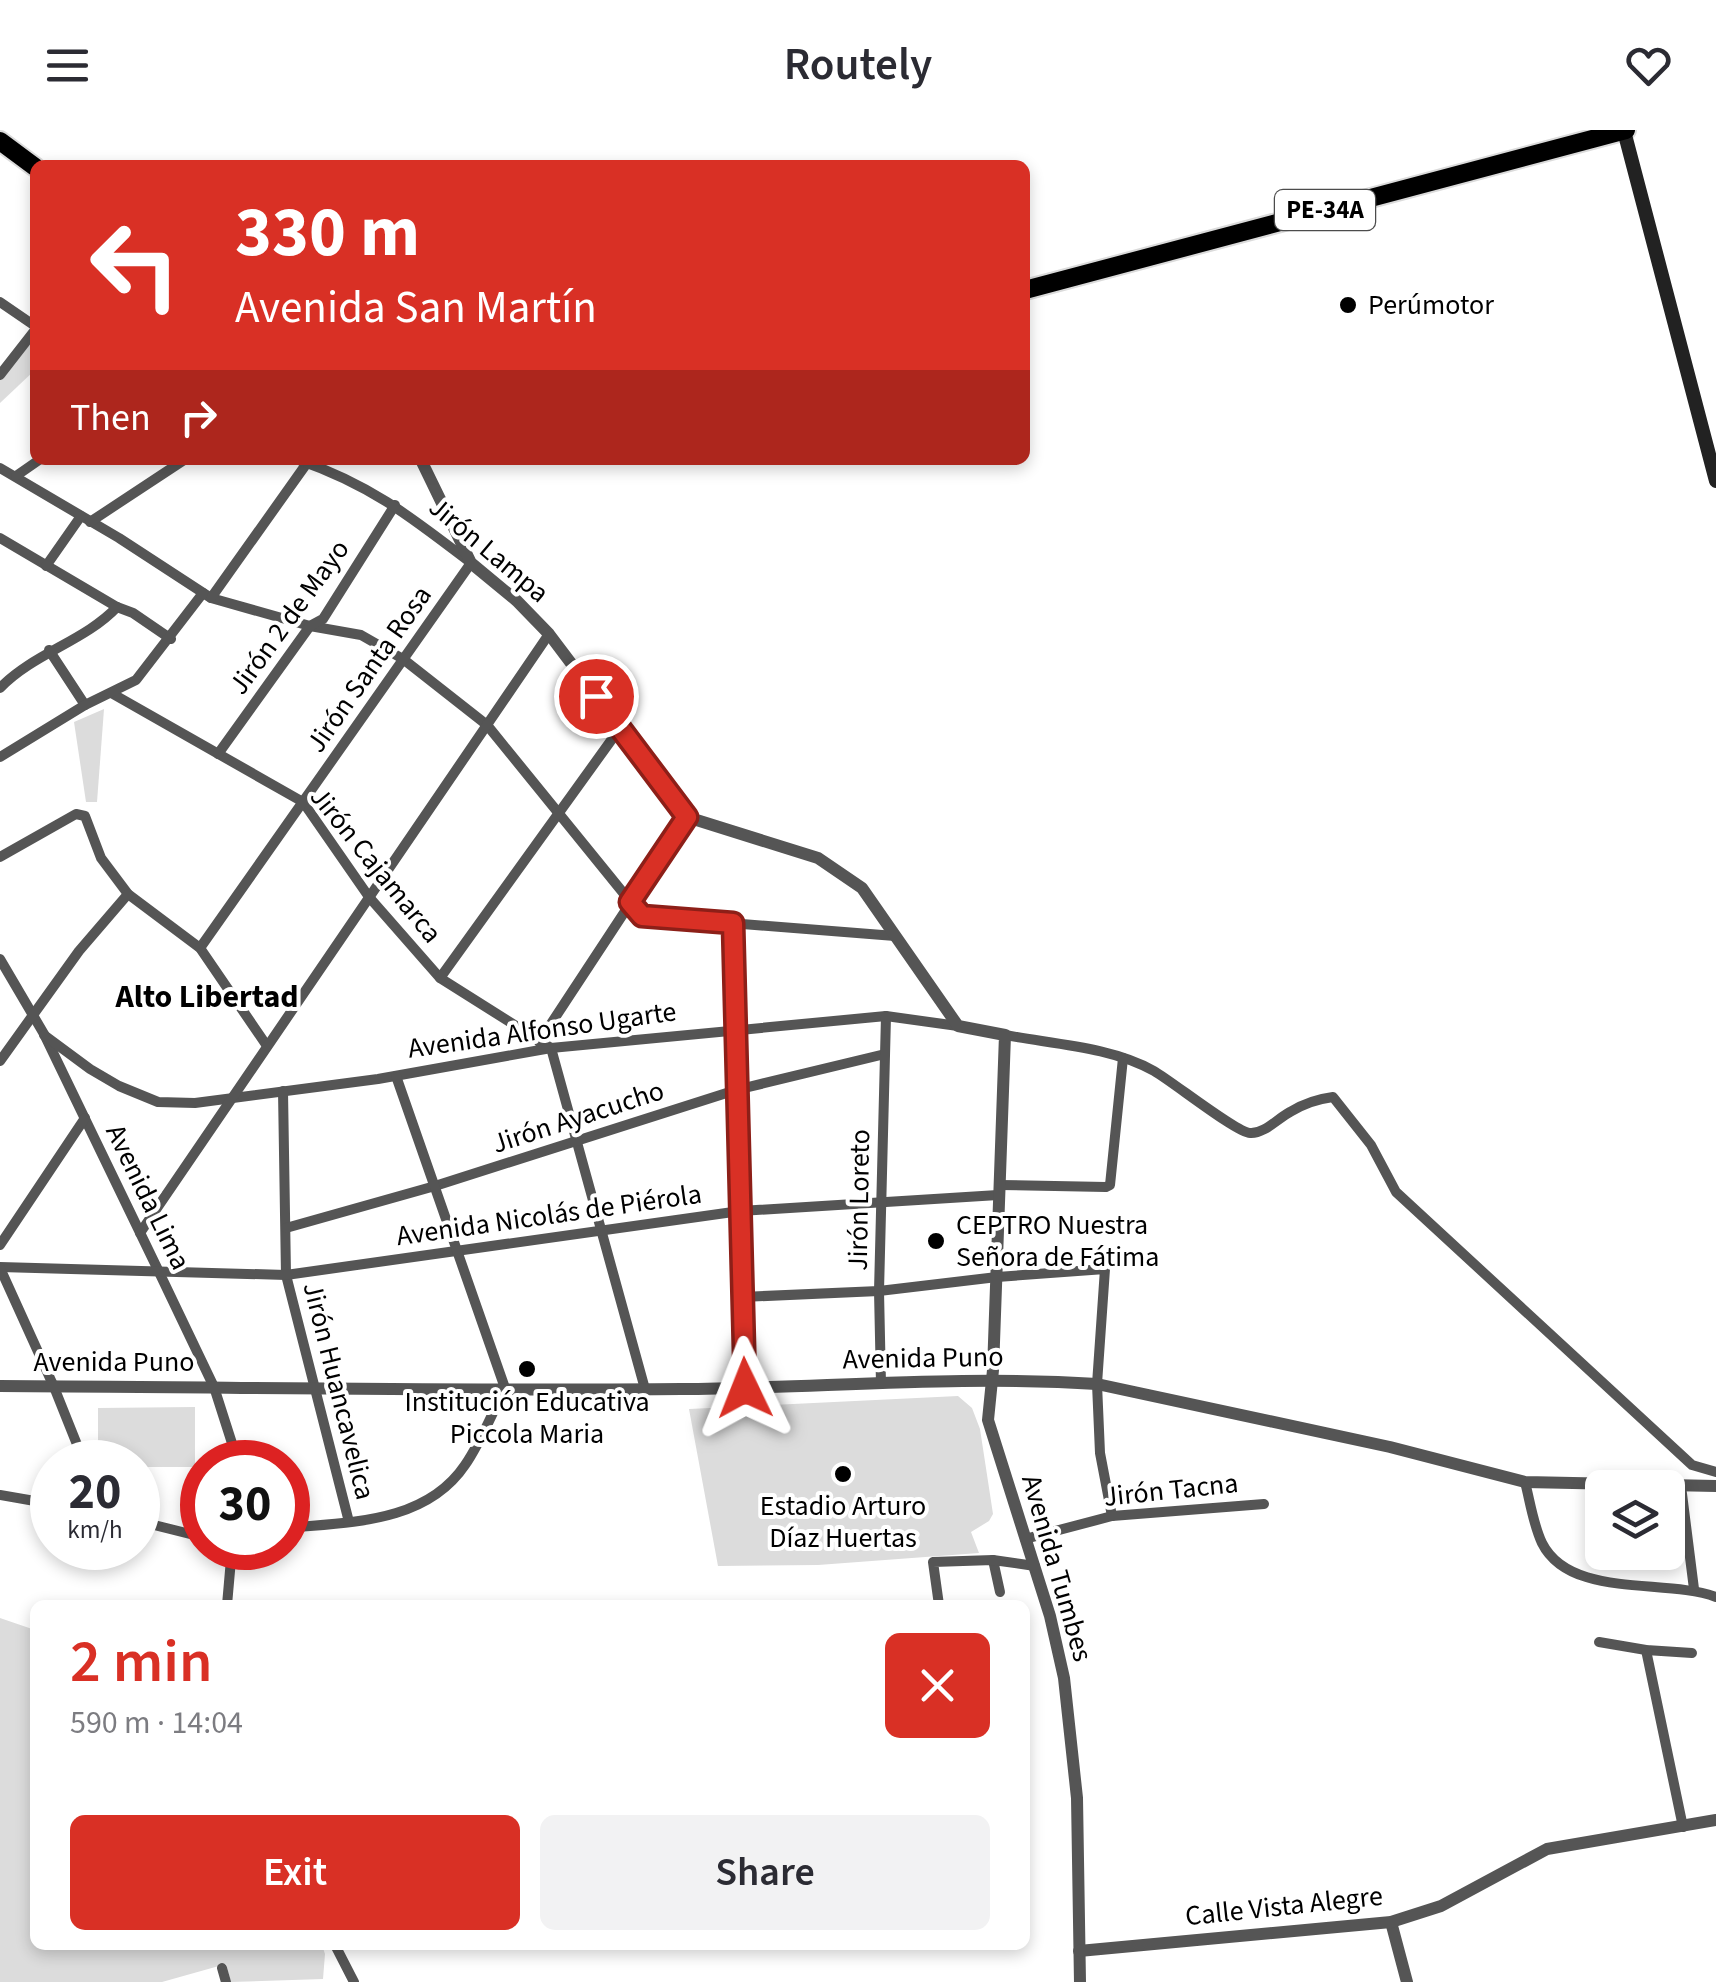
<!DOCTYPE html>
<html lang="en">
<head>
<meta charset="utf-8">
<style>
	:root { --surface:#fff; --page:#f2f2f3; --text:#2b2b33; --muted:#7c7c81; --accent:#d93025 }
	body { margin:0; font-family:"Source Sans 3",sans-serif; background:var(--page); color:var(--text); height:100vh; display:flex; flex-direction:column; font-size:38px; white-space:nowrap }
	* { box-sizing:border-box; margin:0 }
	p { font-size:32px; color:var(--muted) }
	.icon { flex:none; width:55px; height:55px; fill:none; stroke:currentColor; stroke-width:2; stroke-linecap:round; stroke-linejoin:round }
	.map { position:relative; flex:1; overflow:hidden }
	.sheet { position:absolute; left:30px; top:1470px; width:1000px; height:350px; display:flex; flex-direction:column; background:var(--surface); border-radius:15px; box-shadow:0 5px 15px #0003 }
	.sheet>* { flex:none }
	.top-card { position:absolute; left:30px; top:30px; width:1000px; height:305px; border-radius:15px; box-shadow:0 5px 15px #0003; background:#d93025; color:#fff; overflow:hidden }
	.fabs { position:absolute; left:1585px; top:1340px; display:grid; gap:20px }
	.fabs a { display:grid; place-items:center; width:100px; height:100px; border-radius:15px; background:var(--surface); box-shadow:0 5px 15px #0003; font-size:50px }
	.speed { position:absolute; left:30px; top:1310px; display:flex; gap:20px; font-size:50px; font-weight:700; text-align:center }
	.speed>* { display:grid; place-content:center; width:130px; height:130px; border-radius:50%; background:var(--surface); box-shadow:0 5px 15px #0003; line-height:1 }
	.speed small { font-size:25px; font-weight:400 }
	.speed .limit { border:15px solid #d22; background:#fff; color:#111 }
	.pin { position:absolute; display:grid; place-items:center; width:85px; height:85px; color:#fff; margin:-42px; border:5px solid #fff; border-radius:50%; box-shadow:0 2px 10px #0007 }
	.me { position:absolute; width:110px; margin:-55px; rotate:358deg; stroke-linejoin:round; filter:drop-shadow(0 0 8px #0008) }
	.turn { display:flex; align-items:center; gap:35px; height:210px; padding:0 40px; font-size:45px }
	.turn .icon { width:130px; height:130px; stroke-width:2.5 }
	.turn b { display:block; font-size:70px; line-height:85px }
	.then { display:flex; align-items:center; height:95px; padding:0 40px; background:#0003; gap:20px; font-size:38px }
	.round { display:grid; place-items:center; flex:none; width:105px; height:105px; border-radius:15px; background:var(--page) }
	.overview { display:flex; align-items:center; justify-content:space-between; height:170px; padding:0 40px }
	h1 { font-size:60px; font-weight:600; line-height:75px; color:var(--accent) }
	.cta { display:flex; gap:20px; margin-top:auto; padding:20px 40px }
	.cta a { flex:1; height:115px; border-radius:15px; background:var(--accent); color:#fff; font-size:40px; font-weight:600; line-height:115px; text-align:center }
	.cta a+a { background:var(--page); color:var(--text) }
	header { display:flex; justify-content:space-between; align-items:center; height:130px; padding:0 40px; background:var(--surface); font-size:45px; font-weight:600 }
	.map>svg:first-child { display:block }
	.green { fill:#dcdcdc }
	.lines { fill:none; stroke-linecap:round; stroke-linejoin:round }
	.trunk-casing { stroke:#dbdbdb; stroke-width:22 }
	.minor { stroke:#555; stroke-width:10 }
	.tertiary { stroke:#555; stroke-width:12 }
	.secondary { stroke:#222; stroke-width:14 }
	.trunk { stroke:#000; stroke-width:18 }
	.route-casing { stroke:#8d1f18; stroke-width:25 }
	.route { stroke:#d93025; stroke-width:18 }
	.poi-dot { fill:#000; stroke:#fff; stroke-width:4 }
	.labels { text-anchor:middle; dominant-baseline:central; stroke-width:8; stroke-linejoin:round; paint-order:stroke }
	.shield { fill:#fff; stroke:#4c4c4c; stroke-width:2.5 }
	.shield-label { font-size:25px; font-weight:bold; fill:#000 }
	.poi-label { font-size:28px; fill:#000; stroke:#fff; text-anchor:start }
	.street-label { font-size:28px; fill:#000; stroke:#fff }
	.quarter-label { font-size:32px; font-weight:bold; fill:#000; stroke:#fff }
</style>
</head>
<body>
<header><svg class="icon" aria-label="menu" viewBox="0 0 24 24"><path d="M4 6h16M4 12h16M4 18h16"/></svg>Routely<svg class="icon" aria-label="heart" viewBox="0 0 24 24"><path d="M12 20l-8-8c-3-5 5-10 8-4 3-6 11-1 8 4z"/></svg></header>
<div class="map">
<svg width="1716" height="1852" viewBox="0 0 1716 1852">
	<rect width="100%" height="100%" fill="#fff"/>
	<g class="green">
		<path d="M35,208v32l-35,33v-24z"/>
		<path d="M104,579l-7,93h-11l-12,-80z"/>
		<path d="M958,1266l14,12 8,21 13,85 -4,7 -18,11 8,21 -161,12 -100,1 -29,-157z"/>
		<path d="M195,1277v60h-57v-5h-40v-54z"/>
		<path d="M0,1488l35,12v315h287l3,9 -2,25 -92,3 -5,-18 -64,18h-162z"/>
	</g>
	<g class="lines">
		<defs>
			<g id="trunk">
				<path d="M0,11l35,26"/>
				<path d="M1025,160l601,-160"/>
			</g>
		</defs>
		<use href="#trunk" class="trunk-casing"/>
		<g class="minor">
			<path d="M0,172l35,24"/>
			<path d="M0,245l35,-45"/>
			<path d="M0,338l119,70 92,60 99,28 51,9 42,24 84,66 155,191 253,20"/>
			<path d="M16,346l23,-16"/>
			<path d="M90,392l94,-62"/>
			<path d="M0,408l117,69 16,6 38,26"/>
			<path d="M46,436l35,-50"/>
			<path d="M211,468l96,-135"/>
			<path d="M49,520l36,55"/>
			<path d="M0,558c34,-35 85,-47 117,-81"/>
			<path d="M113,564l190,108 66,95 71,81 111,70 94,341"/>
			<path d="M218,624l92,-128 13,-7 72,-114"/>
			<path d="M0,627l85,-52 51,-25 67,-87"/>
			<path d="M0,727l76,-43 9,2 16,42 27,36 72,54 67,98"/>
			<path d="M733,793l12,465"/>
			<path d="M200,818l271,-385c-60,-46 -100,-78 -172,-103"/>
			<path d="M0,829l44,75 115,238 55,115 24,75"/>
			<path d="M440,848l180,-250"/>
			<path d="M44,905l46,34 29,17 39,16 37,1 183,-24 173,-31 335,-32 72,10"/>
			<path d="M1005,905c48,9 107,12 149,36 19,11 83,62 96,62 14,1 27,-14 40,-21 13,-8 27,-13 43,-15l38,48 25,47 296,273 24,7"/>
			<path d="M539,912l148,-225"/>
			<path d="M0,931l79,-110 49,-57"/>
			<path d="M283,961l3,184 63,247"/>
			<path d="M999,1055l107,2 4,-2 13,-127"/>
			<path d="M286,1098l149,-42 301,-96 149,-36"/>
			<path d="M140,1103l409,-599"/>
			<path d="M0,1115l85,-127"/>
			<path d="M0,1137l286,8 454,-64 258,-16"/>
			<path d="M0,1138l54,119 30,75"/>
			<path d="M742,1167l137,-6 118,-14 108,-8 -8,115 3,69 12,63"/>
			<path d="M881,1254l-2,-93 7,-275"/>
			<path d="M1525,1352c5,19 8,42 17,61 28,56 123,35 174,54"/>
			<path d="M1681,1356l13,103"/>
			<path d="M0,1365l52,9"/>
			<path d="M138,1391l64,16"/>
			<path d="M288,1398c62,-6 138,-5 177,-63 16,-23 27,-52 40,-77l-109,-312"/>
			<path d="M1025,1409l87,-23 152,-12"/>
			<path d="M993,1430l7,32"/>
			<path d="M227,1475l5,-57"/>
			<path d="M939,1475l-6,-43 60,-2 42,6"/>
			<path d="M1599,1512l47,8 46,3"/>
			<path d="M1646,1520l37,177"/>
			<path d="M335,1815l19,37"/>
			<path d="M222,1838l4,14"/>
		</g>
		<g class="tertiary">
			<path d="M421,330l50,103 46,38 32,33 138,183 131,41 44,30 96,138 47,9 -12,335 -5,50 62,196 14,62 13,120 3,184"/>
			<path d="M0,1256c227,1 454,5 681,3 138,-1 278,-14 416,-5l293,63 135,35 191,4"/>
			<path d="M1391,1792l16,60"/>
			<path d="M1079,1821l312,-29 50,-16 106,-57 169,-29"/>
		</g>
		<path class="secondary" d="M1624,1l92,350"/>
		<use href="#trunk" class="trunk"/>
	</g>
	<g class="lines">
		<defs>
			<path id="route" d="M596,566l91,121 -57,85 12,14 91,7 12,465"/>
		</defs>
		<use href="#route" class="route-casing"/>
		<use href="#route" class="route"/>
	</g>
	<g class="poi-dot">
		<circle cx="1348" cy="175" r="10"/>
		<circle cx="936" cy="1111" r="10"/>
		<circle cx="527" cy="1239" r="10"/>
		<circle cx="843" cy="1344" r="10"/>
	</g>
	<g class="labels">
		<rect class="shield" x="1275" y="60" width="100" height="40" rx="8"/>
		<g class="shield-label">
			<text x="1325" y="80">PE-34A</text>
		</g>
		<g class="poi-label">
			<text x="1368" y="175">Perúmotor</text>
			<text x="956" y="1095">CEPTRO Nuestra<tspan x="956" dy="32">Señora de Fátima</tspan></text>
			<text x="527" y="1272" text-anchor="middle">Institución Educativa<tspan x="527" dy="32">Piccola Maria</tspan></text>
			<text x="843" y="1376" text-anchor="middle">Estadio Arturo<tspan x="843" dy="32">Díaz Huertas</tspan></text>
		</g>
		<g class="street-label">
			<text transform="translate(489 420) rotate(40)">Jirón Lampa</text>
			<text transform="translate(289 487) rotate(-54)">Jirón 2 de Mayo</text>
			<text transform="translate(369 539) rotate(-55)">Jirón Santa Rosa</text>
			<text transform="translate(376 735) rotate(51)">Jirón Cajamarca</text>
			<text transform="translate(542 900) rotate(-8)">Avenida Alfonso Ugarte</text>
			<text transform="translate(578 987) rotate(-18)">Jirón Ayacucho</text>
			<text transform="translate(148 1067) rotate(64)">Avenida Lima</text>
			<text transform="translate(859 1070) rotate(-89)">Jirón Loreto</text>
			<text transform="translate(549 1085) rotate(-8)">Avenida Nicolás de Piérola</text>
			<text transform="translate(923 1228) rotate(-1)">Avenida Puno</text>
			<text x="114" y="1232">Avenida Puno</text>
			<text transform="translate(339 1261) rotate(76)">Jirón Huancavelica</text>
			<text transform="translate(1171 1360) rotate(-6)">Jirón Tacna</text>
			<text transform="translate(1057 1438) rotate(74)">Avenida Tumbes</text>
			<text transform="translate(1284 1776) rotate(-6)">Calle Vista Alegre</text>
		</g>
		<g class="quarter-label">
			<text x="207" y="867">Alto Libertad</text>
		</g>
	</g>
</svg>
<div class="fabs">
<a><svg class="icon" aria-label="layers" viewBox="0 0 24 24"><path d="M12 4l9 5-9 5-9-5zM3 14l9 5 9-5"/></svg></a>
</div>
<div class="speed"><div>20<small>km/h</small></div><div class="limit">30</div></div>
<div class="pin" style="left:596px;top:566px;background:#d93025"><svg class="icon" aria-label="arrive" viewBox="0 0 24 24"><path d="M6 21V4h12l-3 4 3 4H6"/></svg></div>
<svg class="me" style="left:745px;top:1258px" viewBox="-20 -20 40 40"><path d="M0-17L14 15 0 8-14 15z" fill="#d93025" stroke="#fff" stroke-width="4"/></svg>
<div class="top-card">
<div class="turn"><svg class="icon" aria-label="left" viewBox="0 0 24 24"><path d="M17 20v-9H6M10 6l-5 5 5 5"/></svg><div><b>330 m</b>Avenida San Martín</div></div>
<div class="then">Then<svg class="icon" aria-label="right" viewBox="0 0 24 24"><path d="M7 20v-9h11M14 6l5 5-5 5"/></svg></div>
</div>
<section class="sheet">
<div class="overview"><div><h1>2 min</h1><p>590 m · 14:04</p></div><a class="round" style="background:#d93025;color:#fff"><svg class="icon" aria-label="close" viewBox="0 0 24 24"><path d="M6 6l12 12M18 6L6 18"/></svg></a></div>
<div class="cta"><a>Exit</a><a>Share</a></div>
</section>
</div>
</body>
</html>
